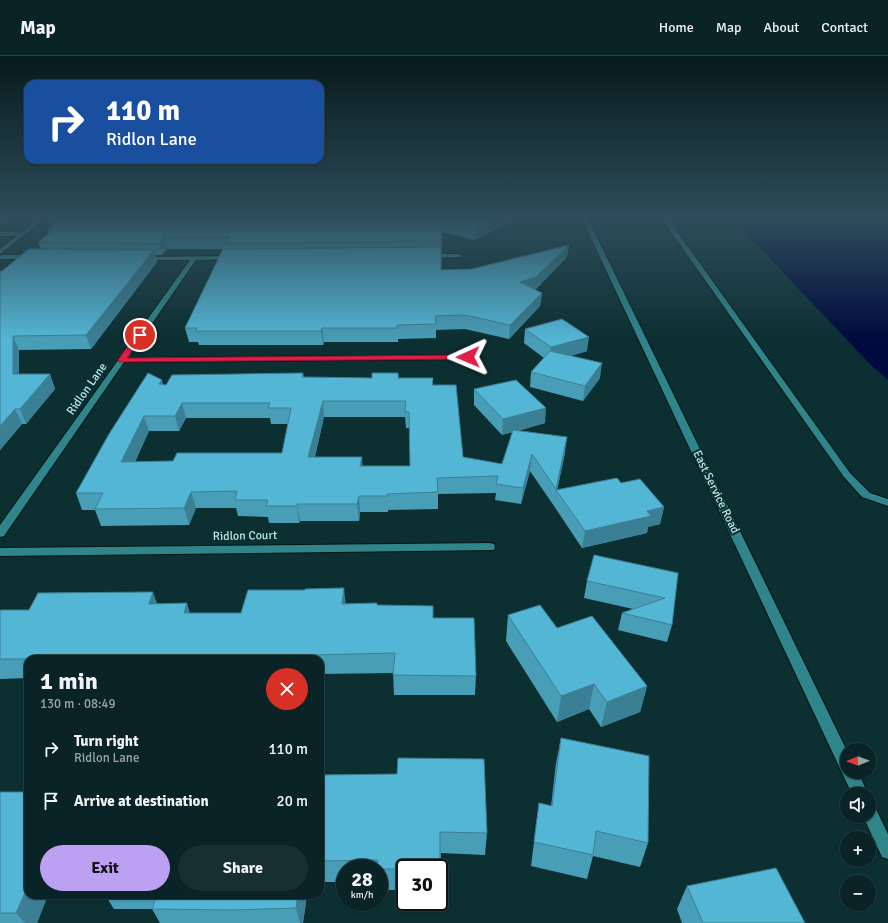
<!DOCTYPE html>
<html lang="en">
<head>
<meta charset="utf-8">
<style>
	:root { --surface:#092326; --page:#172f32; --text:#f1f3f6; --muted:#99a4a7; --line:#294043; --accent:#bca0f2 }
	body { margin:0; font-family:Signika,sans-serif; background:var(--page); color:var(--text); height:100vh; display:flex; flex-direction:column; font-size:15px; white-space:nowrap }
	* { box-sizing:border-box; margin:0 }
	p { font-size:13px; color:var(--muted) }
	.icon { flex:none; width:22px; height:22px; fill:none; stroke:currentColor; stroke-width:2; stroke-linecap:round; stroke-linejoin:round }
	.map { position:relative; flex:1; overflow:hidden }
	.drawer { position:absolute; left:24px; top:599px; width:300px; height:244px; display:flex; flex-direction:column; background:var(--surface); border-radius:12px; box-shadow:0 1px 3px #0004,0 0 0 1px var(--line) }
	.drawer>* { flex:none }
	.banner { position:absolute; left:24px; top:24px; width:300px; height:84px; border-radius:12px; box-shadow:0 1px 3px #0004,0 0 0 1px var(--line); background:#1a4fa0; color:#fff; overflow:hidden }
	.needle { width:26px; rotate:269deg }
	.buttons { position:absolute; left:840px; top:687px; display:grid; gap:8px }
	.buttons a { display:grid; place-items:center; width:36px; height:36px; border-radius:50%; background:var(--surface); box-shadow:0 1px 3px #0004,0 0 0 1px var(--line); font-size:20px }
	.speed { position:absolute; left:336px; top:803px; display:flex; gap:8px; font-size:20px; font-weight:700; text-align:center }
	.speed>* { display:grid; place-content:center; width:52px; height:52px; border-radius:50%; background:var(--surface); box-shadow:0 1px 3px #0004,0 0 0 1px var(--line); line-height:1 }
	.speed small { font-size:10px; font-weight:400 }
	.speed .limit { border:2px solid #111; border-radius:6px; background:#fff; color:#111 }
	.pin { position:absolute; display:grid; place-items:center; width:34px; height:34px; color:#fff; margin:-17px; border:2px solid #fff; border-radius:50%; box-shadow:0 1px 4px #0007 }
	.me { position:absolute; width:44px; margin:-22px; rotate:269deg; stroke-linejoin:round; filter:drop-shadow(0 0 3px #0008) }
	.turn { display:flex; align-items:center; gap:14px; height:84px; padding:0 16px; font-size:18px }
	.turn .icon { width:52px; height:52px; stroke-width:2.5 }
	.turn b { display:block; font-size:28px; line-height:34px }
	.round { display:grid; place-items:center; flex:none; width:42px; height:42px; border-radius:21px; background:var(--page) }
	.summary { display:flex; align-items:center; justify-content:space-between; height:68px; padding:0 16px }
	h1 { font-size:24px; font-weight:800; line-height:30px }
	.button { display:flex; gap:8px; margin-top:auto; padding:8px 16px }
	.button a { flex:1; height:46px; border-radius:24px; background:var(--accent); color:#111; font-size:16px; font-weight:800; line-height:46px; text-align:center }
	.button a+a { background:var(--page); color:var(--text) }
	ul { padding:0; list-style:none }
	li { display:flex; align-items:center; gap:12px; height:52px; padding:0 16px }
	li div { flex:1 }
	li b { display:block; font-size:15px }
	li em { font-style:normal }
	header { display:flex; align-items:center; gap:24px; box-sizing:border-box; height:56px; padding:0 20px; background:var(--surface); border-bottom:1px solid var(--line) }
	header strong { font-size:19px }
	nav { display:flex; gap:22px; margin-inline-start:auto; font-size:14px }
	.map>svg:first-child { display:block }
	.water { fill:#000a3e }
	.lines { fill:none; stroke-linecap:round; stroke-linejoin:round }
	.service-casing { stroke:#071516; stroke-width:2 }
	.minor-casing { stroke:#071516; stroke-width:2 }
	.tertiary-casing { stroke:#071516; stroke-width:2 }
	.service { fill:#2f858a; fill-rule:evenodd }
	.minor { fill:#2f858a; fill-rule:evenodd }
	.tertiary { fill:#2f858a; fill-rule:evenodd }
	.wall { fill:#489db7; fill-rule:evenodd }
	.shaded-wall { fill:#3b7f95 }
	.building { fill:#54b6d5; stroke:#3b7f95; fill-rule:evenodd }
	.route { fill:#e11d48; stroke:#92132f }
	.labels { text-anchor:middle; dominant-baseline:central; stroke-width:4; stroke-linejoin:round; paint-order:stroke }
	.street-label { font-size:12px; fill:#b6e6ea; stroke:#0c2f32 }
</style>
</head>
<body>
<header>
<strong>Map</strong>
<nav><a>Home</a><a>Map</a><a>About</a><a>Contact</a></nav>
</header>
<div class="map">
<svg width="888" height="867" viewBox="0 0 888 867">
	<rect width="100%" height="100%" fill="#0c2f32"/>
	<path class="water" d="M732,163h156v161l-17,-15z"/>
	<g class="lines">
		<defs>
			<path id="service" d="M662,163h6l182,254 20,20 18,6v7l-26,-9 -18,-20z"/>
			<g id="minor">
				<path d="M39,163h6l-45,35v-5l17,-13h-17v-4h22z"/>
				<path d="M459,198l2,1v2l-33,1 -3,-2 3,-2z"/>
				<path d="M0,199h32l3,2 -3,2h-32z"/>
				<path d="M232,200l3,2 -1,1 -38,1 -68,98 340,-3 4,2 -4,2 -344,3 -120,174 -4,1v-12l190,-265h-46l-3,-2 1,-1z"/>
				<path d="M490,487l4,1 1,3 -1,3 -494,6v-8z"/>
			</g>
			<g id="tertiary">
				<path d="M582,163h6l259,532v21h11l10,22h-16z"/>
				<path d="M869,749l6,2 13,27v25l-6,-2 -19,-41h6z"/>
			</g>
		</defs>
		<use href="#service" class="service-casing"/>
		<use href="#minor" class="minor-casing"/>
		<use href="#tertiary" class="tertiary-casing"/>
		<use href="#service" class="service"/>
		<use href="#minor" class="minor"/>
		<use href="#tertiary" class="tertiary"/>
	</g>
	<g class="wall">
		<path d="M59,163h457l-42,21 -32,-8 -1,38 31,-1 97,-24 -2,12 -32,33 7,3 -2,13 -31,33 -44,-10 -29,1v8l-38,1v3h-74l-1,3h-124l-1,-3h-9l-4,-14 38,-79h-56l-5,6h-7l2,7 -66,87 -72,1v24h31l5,15 -29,35h-4l-22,26 2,-179 39,-22 -3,-7 11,-9 -2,-4z"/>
		<path d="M525,273l62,22 -16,5 29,22 -17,23 -53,-14 1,-15 13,-14 -20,-15z"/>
		<path d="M303,317l1,4 68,1 26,-5 1,5h34v7l30,72 39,7 11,-32 -11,3 -28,-30v-16l71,34 -27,8 47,22 -8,37 64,-7 43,24 -4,17 -12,3 -1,6 -65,15 -28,-42 1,-7 -1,7 -24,-35 -9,33 -26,-4 1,-7 -58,1v15l-50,1v2h-28l-1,9h-59l-1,2h-30l-1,-6 -30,-1 -2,-8h-40l-7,17 -88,1 -6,-16h-13l-6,-17 87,-108zM324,361h81l1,11h4v38h-47l-48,-9zM186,362h84l1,6h17l-6,29 -109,8 -38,1 14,-31h30z"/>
		<path d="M678,517l-6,52 -5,17 -49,-12 4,-17 11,-4 -49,-11 3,-17z"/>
		<path d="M157,548l33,9h51l105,-9 32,1 55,13 43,58 -1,19h-81l-1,-22 -73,1v-15h-292v19l-28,1v-69h29z"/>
		<path d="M508,559l49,13 90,58 -7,26 -39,15 -12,-18 -32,13 -51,-81z"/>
		<path d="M561,682l87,105 -8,24 -47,-11 -6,23 -56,-13 8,-63 12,3 5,-43z"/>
		<path d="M320,719l167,58 -2,22 -44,-2 -1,37h-1v-22h-34v22h-25l-1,-7v-15h-34v14h-25z"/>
		<path d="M0,736l28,103h20l-11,28h-37z"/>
		<path d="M687,830l118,37h-123l-5,-14z"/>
		<path d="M105,839h202l-4,28h-143l-8,-14h-38z"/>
	</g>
	<g class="shaded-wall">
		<path d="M0,163h6l-6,5z"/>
		<path d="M494,163h22l-42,21 1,-11z"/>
		<path d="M164,181l3,12 -5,6 -3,-11z"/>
		<path d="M569,189l-2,12 -32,33 -15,-8z"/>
		<path d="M154,194l3,12 -66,87 -5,-14z"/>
		<path d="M542,237l-2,13 -31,33 1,-14z"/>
		<path d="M322,272l2,14 -1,3 -2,-14z"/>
		<path d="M13,280l6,14v39l-6,-15z"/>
		<path d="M589,281l-2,14 -38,11 2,-15z"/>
		<path d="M602,307l-2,15 -17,23 2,-15z"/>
		<path d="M50,318l5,15 -29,35 -6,-15z"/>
		<path d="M162,324l4,15 -7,-11z"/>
		<path d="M323,345l1,16 -13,56 -3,-16z"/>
		<path d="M182,347l4,15 -7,13 -4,-15z"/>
		<path d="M546,352l-1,15 -43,12 1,-16z"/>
		<path d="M15,353l7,15 -22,26v-24z"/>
		<path d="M144,360l5,15 -22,48 -6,-17z"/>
		<path d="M567,381l-2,16 -8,38 -1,-1 -2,16 2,-17z"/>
		<path d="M532,398l-2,17 -9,33 2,-16z"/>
		<path d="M362,401l1,16 -3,-7z"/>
		<path d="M191,436l5,16 -7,17 -5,-17z"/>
		<path d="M359,440l1,16 -1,9 -2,-17z"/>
		<path d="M297,448l3,17 -1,2 -2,-17z"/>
		<path d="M664,451l-4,17 -12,3 -1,6 -65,15 3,-17 62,-20z"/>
		<path d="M344,532l2,19 -4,-3z"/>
		<path d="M153,536l7,20 -11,-8z"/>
		<path d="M187,547l6,20 -9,-10z"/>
		<path d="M594,628l-5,25 -32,13 4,-26z"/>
		<path d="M647,630l-7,26 -39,15 6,-25z"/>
		<path d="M28,830v9h20l-11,28h-12l-9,-10z"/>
		<path d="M298,839h9l-4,28h-3l-4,-15z"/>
	</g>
	<g class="building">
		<path d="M59,163h435l-19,10 -33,-8 -1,20 -215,2 3,-6h-65l-5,7 -43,-2h-78l16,-13h-7z"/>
		<path d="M569,189l-33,32 -16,5 22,11 -32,32 -45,-10 -30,1 1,8 -39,1v3h-75l-1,3h-125l1,-3h-12l38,-79 218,-2v23l31,-1z"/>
		<path d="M29,193l125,1 -68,85 -73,1v38h37l-30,35h-5l-15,17v-155h2z"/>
		<path d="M562,263l27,18 -38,10 -26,-18z"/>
		<path d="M550,295l52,12 -17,23 -54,-14z"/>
		<path d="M148,317l14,7 -3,4 7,1 6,-10 131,-2 -1,4 70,1v-5h26v5h35l-1,7h24l7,72 39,7 11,-34 54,7 -11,52 -24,-35 -9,34 -27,-4 2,-8 -61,2 1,14 -51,2v2h-28l-2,8h-60v2h-31l2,-6h-33l2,-9 -46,1 -7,16 -89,1 8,-16h-27l33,-59zM323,345h83l-1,11h4l1,54h-50l2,-9h-54zM182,347h88l-2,5h23l-9,45h-105l-4,8 -52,1 23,-46h31z"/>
		<path d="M516,324l30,28 -43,11 -29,-30z"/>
		<path d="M617,422l4,5 19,-4 24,28 -17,4 4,5 -66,15 -29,-41z"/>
		<path d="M594,499l84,18 -6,52 -50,-12 43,-15 -78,-17z"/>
		<path d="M344,532l-2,16 35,-1v2l56,1v12h41l2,58 -83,-1 2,-22 -124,3v3h-271v-49h29l9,-17 115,-1 -4,12 38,-1 -3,10h57l7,-23h57v-1z"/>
		<path d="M540,549l17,23 35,-12 55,70 -40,16 -13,-18 -33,12 -53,-81z"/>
		<path d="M561,682l88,18 -1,87 -52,-12 -3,24 -59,-13 5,-39 13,3z"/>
		<path d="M398,702l86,1 3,74 -47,-1v37h-1v-1h-34v1h-26v-1h-2l1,-8 -58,1v-86l77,-1z"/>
		<path d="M0,736h28v94l-12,27h-16z"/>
		<path d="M776,812l29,55h-102l-16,-37z"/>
		<path d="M157,839h141l-2,13 -63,2 -81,-1z"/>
	</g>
	<linearGradient id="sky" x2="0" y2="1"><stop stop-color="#071a1c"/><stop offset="0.57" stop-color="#2e4d5a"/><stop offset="1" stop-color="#2e4d5a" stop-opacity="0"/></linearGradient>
	<rect width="888" height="284" fill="url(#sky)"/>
	<path class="route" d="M137,277l6,2 -16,23 341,-3 4,2 -4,2 -349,3 -1,-2z"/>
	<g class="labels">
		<g class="street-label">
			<text transform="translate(87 333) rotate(-55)">Ridlon Lane</text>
			<text transform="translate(716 436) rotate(64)">East Service Road</text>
			<text transform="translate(245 480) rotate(-1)">Ridlon Court</text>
		</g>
	</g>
</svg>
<div class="buttons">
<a><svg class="needle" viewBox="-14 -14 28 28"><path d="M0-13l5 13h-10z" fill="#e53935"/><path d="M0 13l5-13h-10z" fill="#99a4a7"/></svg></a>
<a><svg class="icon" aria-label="sound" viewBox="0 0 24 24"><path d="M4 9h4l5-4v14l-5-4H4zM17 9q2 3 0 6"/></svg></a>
<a>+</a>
<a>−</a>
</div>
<div class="speed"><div>28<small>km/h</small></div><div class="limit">30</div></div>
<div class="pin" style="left:140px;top:279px;background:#d93025"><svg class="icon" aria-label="arrive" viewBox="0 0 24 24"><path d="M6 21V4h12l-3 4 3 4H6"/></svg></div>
<svg class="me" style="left:468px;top:301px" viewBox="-20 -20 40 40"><path d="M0-17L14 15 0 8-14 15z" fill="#e11d48" stroke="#fff" stroke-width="4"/></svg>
<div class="banner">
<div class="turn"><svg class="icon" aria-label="right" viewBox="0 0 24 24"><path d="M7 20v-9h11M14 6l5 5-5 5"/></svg><div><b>110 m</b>Ridlon Lane</div></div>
</div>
<section class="drawer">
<div class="summary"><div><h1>1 min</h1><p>130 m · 08:49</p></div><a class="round" style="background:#d93025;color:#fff"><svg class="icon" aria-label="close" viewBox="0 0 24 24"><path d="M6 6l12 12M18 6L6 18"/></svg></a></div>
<ul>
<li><svg class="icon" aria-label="right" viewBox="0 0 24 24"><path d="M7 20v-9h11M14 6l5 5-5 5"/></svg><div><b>Turn right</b><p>Ridlon Lane</p></div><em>110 m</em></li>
<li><svg class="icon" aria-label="arrive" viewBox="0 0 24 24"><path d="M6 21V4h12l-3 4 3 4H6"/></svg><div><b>Arrive at destination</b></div><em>20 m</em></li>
</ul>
<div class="button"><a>Exit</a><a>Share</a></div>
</section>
</div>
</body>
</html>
